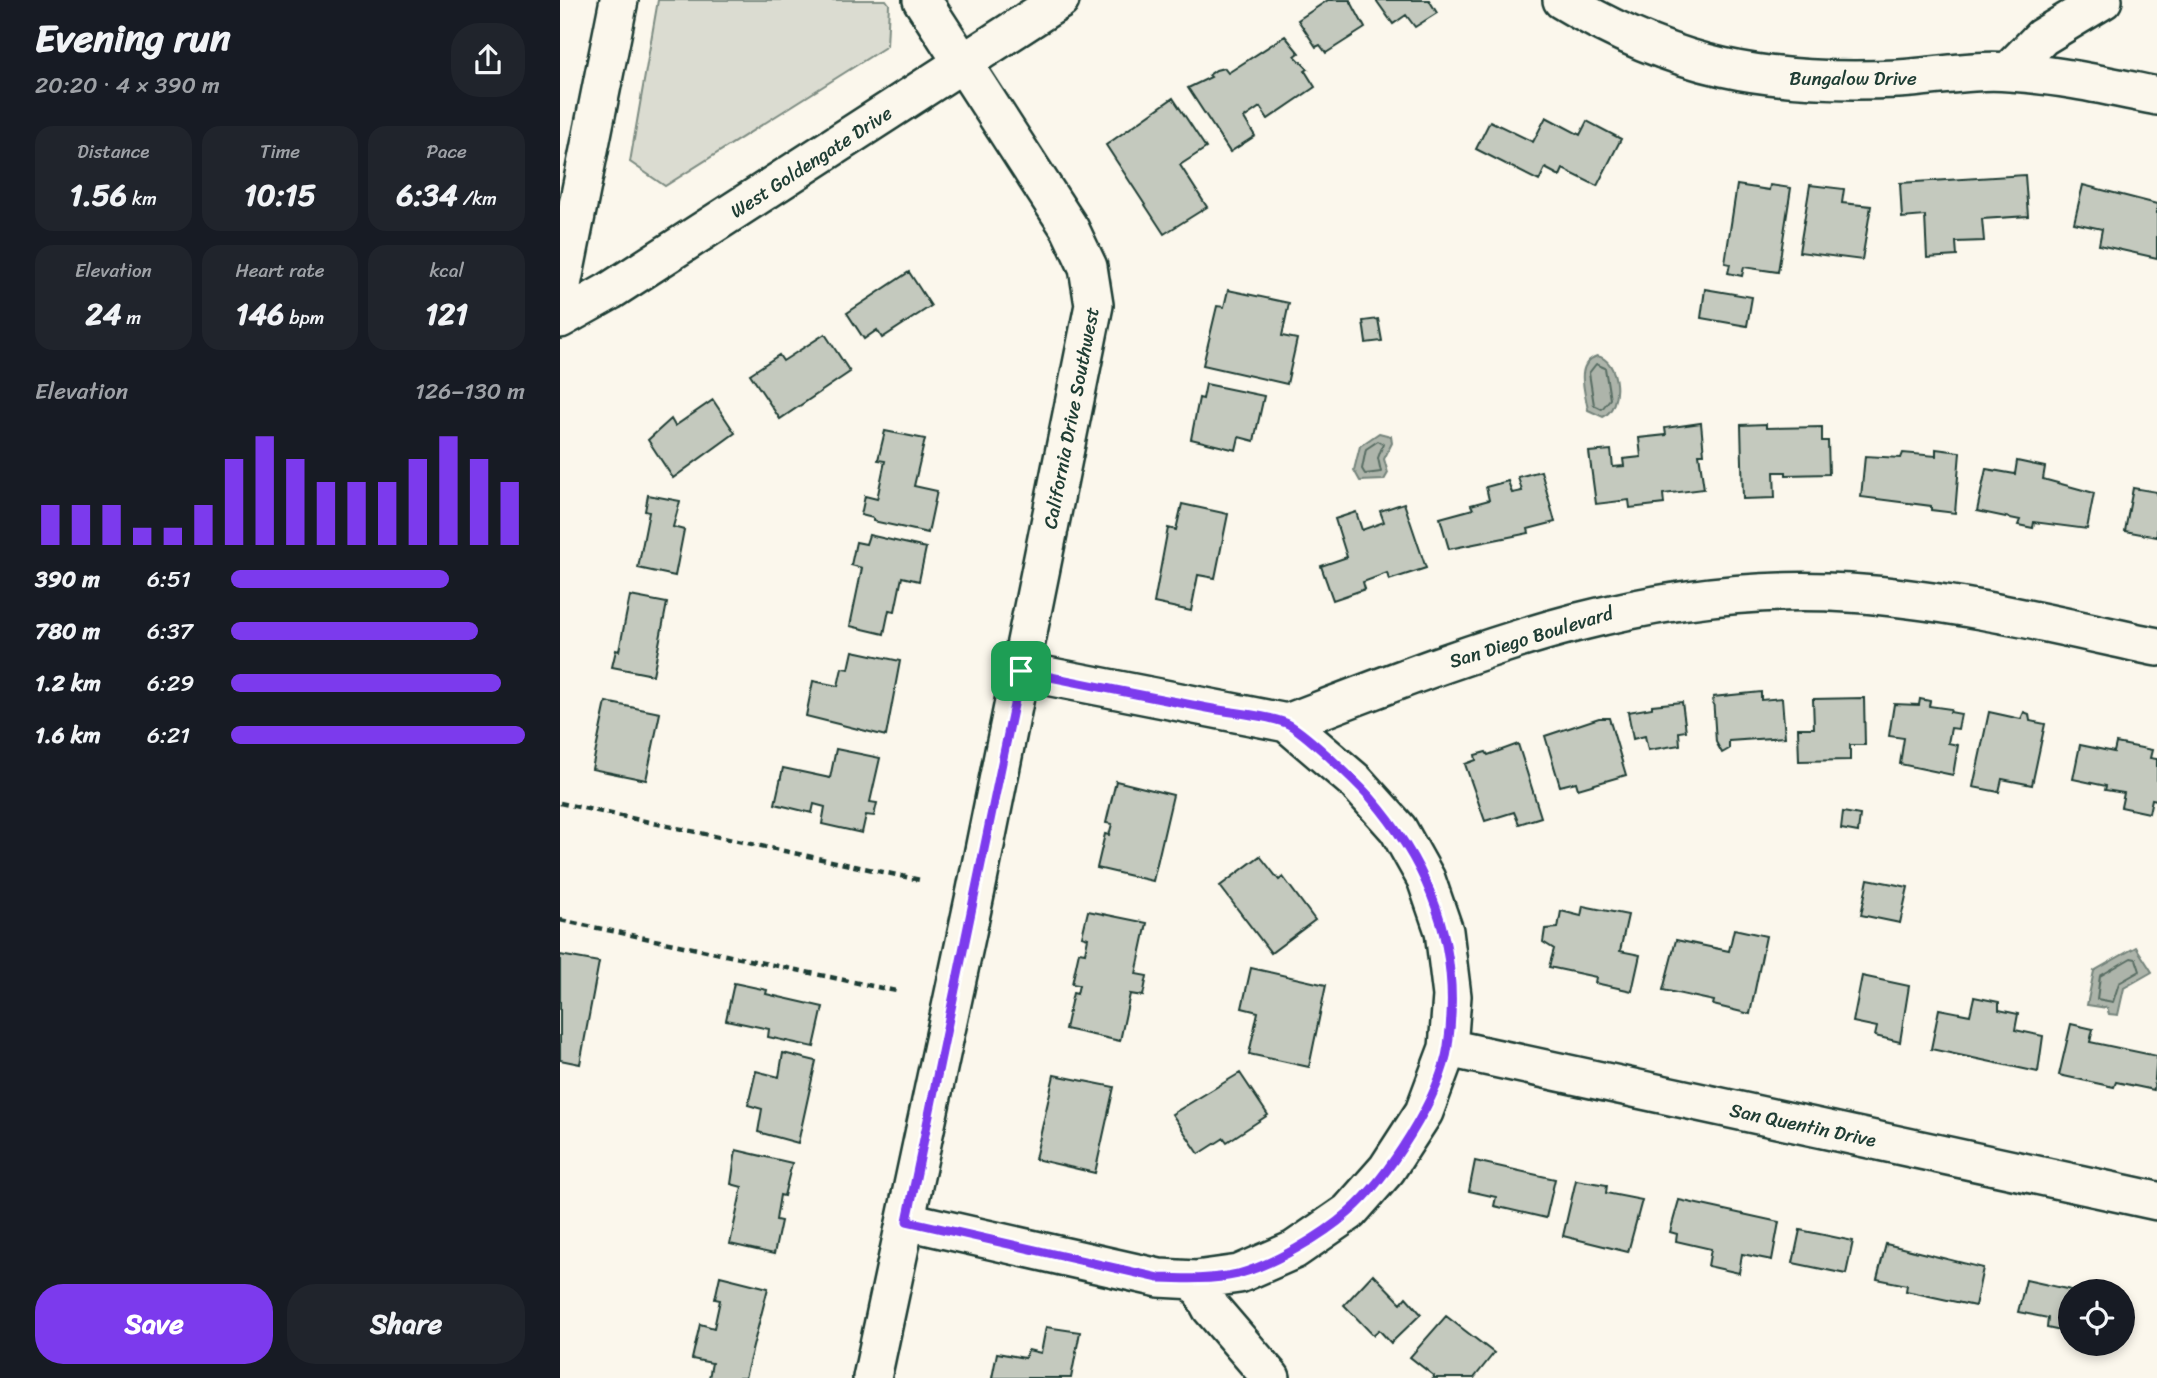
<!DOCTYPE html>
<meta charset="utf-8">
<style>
:root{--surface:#171b24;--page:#20242c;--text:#f1f3f6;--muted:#9ea1a6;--accent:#7c3aed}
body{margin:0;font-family:Sriracha,sans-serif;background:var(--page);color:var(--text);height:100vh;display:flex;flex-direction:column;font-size:26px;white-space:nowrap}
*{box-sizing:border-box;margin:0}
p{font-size:23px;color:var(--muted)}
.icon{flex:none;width:38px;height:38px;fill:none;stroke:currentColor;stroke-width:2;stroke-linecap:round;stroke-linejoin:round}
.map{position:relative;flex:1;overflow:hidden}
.sheet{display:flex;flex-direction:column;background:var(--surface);width:560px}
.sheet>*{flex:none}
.controls{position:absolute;left:1498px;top:1279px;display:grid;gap:14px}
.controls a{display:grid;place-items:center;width:77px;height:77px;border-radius:50%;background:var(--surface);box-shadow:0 4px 10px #0003;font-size:35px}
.pin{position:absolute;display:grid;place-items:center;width:60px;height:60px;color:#fff;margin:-30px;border-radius:14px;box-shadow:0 4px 10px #0006}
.round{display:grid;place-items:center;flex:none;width:74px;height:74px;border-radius:28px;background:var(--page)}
.headline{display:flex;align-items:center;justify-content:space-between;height:119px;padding:0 35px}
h1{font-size:38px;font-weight:800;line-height:52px}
.figures{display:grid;grid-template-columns:repeat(3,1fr);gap:10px;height:119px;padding:7px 35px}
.figures div{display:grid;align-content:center;border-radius:18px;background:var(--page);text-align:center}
.figures b{font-size:30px;font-weight:800}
.figures small{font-size:19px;font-weight:400}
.figures p{font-size:19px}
.chart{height:196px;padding:14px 35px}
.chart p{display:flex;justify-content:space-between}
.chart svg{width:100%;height:126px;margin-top:7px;stroke:var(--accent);stroke-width:6}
.button{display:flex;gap:14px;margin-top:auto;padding:14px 35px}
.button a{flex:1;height:80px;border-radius:28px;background:var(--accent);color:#fff;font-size:28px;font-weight:800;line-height:80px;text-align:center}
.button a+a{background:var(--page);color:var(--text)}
ul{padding:0 35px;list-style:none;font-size:23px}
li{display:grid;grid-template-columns:112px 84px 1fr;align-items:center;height:52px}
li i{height:18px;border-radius:9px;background:var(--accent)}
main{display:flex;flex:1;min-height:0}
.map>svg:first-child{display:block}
</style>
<main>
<section class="sheet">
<div class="headline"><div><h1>Evening run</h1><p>20:20 · 4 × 390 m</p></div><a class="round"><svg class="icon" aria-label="share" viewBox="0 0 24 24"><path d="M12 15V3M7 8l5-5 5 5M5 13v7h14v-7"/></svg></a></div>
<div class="figures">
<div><p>Distance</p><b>1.56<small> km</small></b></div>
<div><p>Time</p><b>10:15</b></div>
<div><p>Pace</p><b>6:34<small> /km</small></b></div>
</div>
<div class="figures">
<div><p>Elevation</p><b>24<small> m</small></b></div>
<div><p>Heart rate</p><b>146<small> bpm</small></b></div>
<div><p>kcal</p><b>121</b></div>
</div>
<div class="chart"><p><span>Elevation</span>126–130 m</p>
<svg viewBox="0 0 160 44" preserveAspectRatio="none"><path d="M5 44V30M15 44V30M25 44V30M35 44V38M45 44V38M55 44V30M65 44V14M75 44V6M85 44V14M95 44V22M105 44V22M115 44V22M125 44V14M135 44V6M145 44V14M155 44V22"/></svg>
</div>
<ul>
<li><b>390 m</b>6:51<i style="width:74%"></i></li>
<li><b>780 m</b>6:37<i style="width:84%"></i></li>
<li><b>1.2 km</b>6:29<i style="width:92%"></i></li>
<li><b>1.6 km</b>6:21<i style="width:100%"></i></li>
</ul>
<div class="button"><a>Save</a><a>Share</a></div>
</section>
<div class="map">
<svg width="1597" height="1378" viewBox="0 0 1597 1378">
<rect width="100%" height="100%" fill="#fbf7ec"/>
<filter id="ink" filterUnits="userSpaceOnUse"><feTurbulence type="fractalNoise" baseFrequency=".0143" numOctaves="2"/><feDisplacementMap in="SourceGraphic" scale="14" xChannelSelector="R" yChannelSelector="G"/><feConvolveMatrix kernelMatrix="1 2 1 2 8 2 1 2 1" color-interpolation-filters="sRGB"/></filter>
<g filter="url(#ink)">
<!-- green -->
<path fill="#dbdcd1" stroke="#7d8c82" stroke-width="2" d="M98,0H326L329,4L327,46L105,186L70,162Z"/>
<!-- water -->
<path fill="#adb4aa" stroke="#74847b" stroke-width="2" d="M1037,356C1060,360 1063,407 1043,417L1028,410C1025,391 1014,364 1037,356Z
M819,433L831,436L832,443L824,459L828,473L824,480L800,481L794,470L800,446Z
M1576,947L1592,972L1564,988L1558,1015L1549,1014L1547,1008L1527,1005L1534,971Z"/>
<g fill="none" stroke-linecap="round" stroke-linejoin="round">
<!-- shore -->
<path stroke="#586d63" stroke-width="2" d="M1036,364L1045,368L1050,399L1042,409L1034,405L1029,373Z
M818,441L823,444L818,458L821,472L805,474L802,469L806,449Z
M1571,958L1576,959L1580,971L1559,983L1553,1002L1537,999L1540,976Z"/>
</g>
<!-- building -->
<path fill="#c4c9be" stroke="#1f3d34" stroke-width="2" d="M768,0H790L805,28L766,53L760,45L756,47L738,20Z
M816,0H869L877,13L855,27L846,15L833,24Z
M725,36L739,53L735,56L748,69L745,71L755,87L708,119L700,107L684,118L695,136L670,152L628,88L651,77L649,75L656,70L664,68L668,73Z
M613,98L646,148L620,165L647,207L604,234L546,145Z
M986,117L1020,135L1027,121L1061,139L1037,186L1003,169L1000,176L985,168L979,181L916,149L930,121L973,142Z
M1465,175L1468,216L1422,219L1424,241L1396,242L1397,256L1367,258L1365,216L1342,218L1340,183Z
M1177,185L1209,190L1210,185L1231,188L1218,272L1184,267L1182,276L1168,273L1170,264L1165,263Z
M1250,185L1284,189L1282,203L1311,206L1302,260L1239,252Z
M1523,185L1597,204V258L1539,245L1542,229L1514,223Z
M349,272L371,306L322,338L317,330L304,339L287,313Z
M1145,289L1192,297L1187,326L1141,318Z
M668,290L729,303L722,336L737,339L727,384L643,365L657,306L664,307Z
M818,319L822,341L806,343L803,321Z
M265,334L290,372L220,419L190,374L219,355L223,361Z
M646,384L704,396L694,441L679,437L676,450L631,439L639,398L643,399Z
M153,400L175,433L113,478L88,440L111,419L115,426Z
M1141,423L1144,454H1139L1144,489L1103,494L1104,504L1070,508L1069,500L1036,504L1029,452L1051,450L1053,467L1064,466L1063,459L1081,457L1079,438L1106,435L1105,428Z
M1206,424V428L1262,427V441H1268L1269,474L1226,475V472H1214L1215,498L1183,499L1181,425Z
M325,431L365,439L354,486L377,491L368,533L313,521V518L301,515L305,496L317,499L325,461L318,460Z
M1376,449L1400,452L1395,513L1371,510V506L1301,497L1305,456L1341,458L1343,453L1376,456Z
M1457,461L1485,467L1483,479L1534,493L1527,529L1474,522L1473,528L1458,525L1460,520L1417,511L1426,469L1455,474Z
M981,471L995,522L968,529L969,533L889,549L880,518L913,509L911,505L929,500L926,487L948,481L952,493L962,491L958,477Z
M1573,488L1597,492V537L1565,531Z
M88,495L120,501L113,527L124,530L115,576L78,568L89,512L85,511Z
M844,503L866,568L829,580L827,573L803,582L805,589L773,600L761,566L787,557L775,519L796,512L802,530L824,522L820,511Z
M622,504L668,514L655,578L638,575L631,611L594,603L608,528L616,530Z
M309,535L366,548L359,581L342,577L335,611L329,610L324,634L290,626L302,568L291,565L296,542L306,544Z
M70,596L107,603L93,675L52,667L56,650L59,651Z
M293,651L340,661L326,736L246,716L253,681L278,686L282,668L289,669Z
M1201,692V700L1222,698L1225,737L1169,741V749L1162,753L1156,742L1153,697Z
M1304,698L1305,745H1290V760L1239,761L1238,728H1254L1253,699Z
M1360,699L1370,701L1369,706L1391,709L1390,712L1401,714L1398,729L1391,728L1388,743L1398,745L1393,775L1340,764L1344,738L1329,736L1334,704L1359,705Z
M46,702L100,713L86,780L32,769Z
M1122,702L1126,731L1119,732L1120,745L1088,750L1085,736L1073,739L1068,712L1092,708V705Z
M1429,712L1461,719L1464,712L1469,714L1470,721L1485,724L1472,785L1442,779L1439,792L1413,787Z
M1039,718H1049L1066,775L1018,789L1016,782L1000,786L985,736Z
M1556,743L1592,750L1590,758L1597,759V800L1592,799L1589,813L1561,807L1564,793L1545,790L1546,786L1513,779L1520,745L1554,752Z
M958,744L981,817L959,824L954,812L925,821L905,764L916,760L915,755L926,752L928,755Z
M276,749L320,758L310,802L317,803L314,816L306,815L302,833L262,824L265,807L254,804L252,813L215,804L223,768L270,778Z
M556,781L613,795L593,881L537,868L545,834L549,835L552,824L546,823Z
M1283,812L1300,815L1298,832L1281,829Z
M700,856L719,880L723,877L755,920L711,953L660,886Z
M1308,879L1348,887L1340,923L1301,915Z
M1023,906L1068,915L1060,951L1080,955L1072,991L1035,983L1036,977L989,967L994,949L983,942L985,929L998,928L1001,911L1021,916Z
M528,911L587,923L576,974L587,976L583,996L570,994L560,1041L505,1029L513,993L517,994L519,985L512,984L519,952L525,953L528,938L522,936Z
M1174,929L1206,936L1190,1014L1153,1005L1154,1001L1103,990L1116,940L1169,951Z
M0,955L39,962L20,1064L0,1060Z
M691,968L766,985L749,1067L689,1054L698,1012L682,1008Z
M1302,976L1349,986L1340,1042L1315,1036L1317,1027L1293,1022Z
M174,983L207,990L206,994L263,1007L254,1047L208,1037L209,1029L166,1020Z
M1414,997L1439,1002V1010L1458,1014L1455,1030L1483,1036L1478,1072L1371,1049L1379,1009L1410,1015Z
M1511,1024L1533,1029L1530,1042L1597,1056L1594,1090L1556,1082L1554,1087L1499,1075Z
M223,1053L256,1061L238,1143L198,1132L202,1109L188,1105L196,1071L219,1077Z
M680,1073L708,1115L667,1142L664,1138L639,1154L612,1114Z
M494,1075L554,1087L535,1173L475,1159Z
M176,1150L232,1163L224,1196L220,1195L216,1220L221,1221L214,1254L170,1244L182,1187L171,1184Z
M915,1161L995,1179L986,1218L934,1206L936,1197L909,1191Z
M1016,1180L1047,1185L1046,1193L1082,1200L1068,1252L1003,1236Z
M1119,1200L1219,1222L1212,1260L1182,1254L1179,1273L1148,1266L1151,1249L1116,1241L1117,1234L1110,1232Z
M1240,1230L1293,1241L1286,1274L1233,1263Z
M1326,1244L1423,1268L1415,1306L1346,1291L1347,1285L1317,1279Z
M813,1274L841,1303L846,1297L861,1314L831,1343L819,1330L813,1335L784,1305Z
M160,1276L208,1288L185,1378H149L152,1363L132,1359L140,1324L154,1328L160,1300L155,1299Z
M1466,1280L1520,1292H1510V1333L1487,1328L1488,1318L1458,1312Z
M886,1316L934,1353L914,1378H873L874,1376L850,1357Z
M486,1327L520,1332L511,1378H432L437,1353L465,1358L468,1350L481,1353Z"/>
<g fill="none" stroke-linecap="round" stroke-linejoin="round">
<defs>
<path id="street" d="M1002,0C1114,68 1208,85 1338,79C1375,77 1413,69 1450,72C1500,75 1548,86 1597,96
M1448,72L1482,37L1543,0
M0,295L59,0
M0,319L50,291L500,0
M727,723C912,652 1086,580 1289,593C1394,600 1495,625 1597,647
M888,1048L1597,1201
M347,1221L599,1278L636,1280L679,1274L734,1250L789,1212L827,1169L864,1112L888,1048L892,996L884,931L866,879L838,829L795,781L727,723L461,671
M636,1280L651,1308L711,1378
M312,1378L416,890L534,305L528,267L510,229L362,0"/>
</defs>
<!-- street casing -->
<use href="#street" stroke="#1f3d34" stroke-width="42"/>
<!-- path -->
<path stroke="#1f3d34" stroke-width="4.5" stroke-dasharray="7 5" stroke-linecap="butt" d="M0,803L360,880
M0,920L336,991"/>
<!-- street -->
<use href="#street" stroke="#fbf7ec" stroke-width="37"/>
</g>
</g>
<g fill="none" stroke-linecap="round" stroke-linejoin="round" filter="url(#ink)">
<defs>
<path id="route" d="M461,671C525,684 589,697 653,709C674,713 708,715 726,723C744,731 795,781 810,797C872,868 902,951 888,1046C881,1096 827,1179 789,1212C762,1236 712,1265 678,1274C652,1280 625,1279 599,1278L347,1221Z"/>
</defs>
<!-- route casing -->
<use href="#route" stroke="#fff" stroke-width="14"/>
<!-- route -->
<use href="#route" stroke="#7c3aed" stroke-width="9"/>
</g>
<g text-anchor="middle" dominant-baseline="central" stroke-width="5" stroke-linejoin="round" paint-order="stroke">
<!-- street labels -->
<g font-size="19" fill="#1f3d34" stroke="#fbf7ec">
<text x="1293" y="78">Bungalow Drive</text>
<text transform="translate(251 162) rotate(-33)">West Goldengate Drive</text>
<text transform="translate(511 418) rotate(-79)">California Drive Southwest</text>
<text transform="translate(971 637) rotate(-17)">San Diego Boulevard</text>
<text transform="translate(1243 1125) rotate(12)">San Quentin Drive</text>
</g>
</g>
</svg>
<div class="controls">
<a><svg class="icon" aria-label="locate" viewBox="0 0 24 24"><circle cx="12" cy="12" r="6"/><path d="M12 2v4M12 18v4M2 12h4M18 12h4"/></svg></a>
</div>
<div class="pin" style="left:461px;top:671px;background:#1e9e55"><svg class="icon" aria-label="arrive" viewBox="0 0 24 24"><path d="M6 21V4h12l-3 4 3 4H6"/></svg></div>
</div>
</main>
